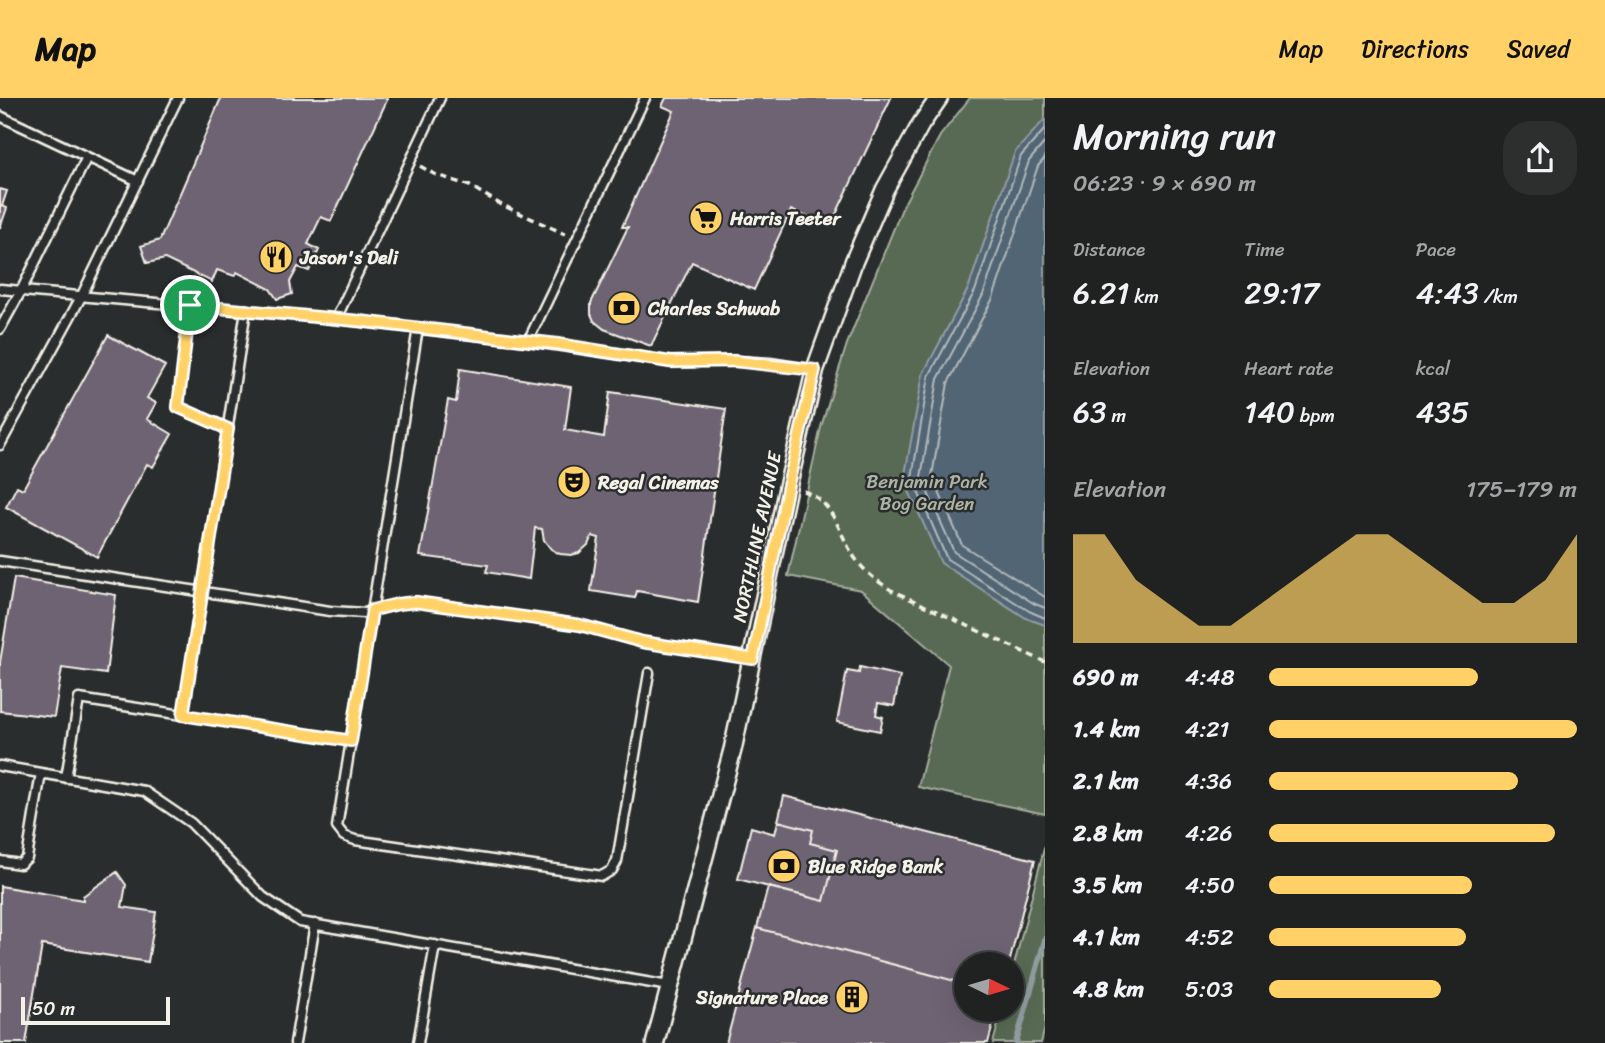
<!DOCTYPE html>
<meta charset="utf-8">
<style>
:root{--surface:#202222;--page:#2d2f2f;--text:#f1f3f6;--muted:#a2a4a5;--line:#3d3f40;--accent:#ffd166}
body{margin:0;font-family:Sriracha,sans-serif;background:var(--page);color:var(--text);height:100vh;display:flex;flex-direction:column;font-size:26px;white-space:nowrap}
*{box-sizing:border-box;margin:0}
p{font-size:23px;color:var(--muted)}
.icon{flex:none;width:38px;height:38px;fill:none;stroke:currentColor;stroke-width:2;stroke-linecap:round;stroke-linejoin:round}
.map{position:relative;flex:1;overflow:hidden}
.details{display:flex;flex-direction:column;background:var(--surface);width:560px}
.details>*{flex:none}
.needle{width:46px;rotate:95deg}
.buttons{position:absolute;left:954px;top:854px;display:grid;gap:14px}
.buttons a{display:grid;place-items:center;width:70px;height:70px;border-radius:50%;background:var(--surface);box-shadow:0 7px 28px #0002,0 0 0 2px var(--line);font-size:35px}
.scale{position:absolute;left:21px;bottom:18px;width:149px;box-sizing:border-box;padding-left:7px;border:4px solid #f4f1e8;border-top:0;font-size:19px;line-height:24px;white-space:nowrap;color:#f4f1e8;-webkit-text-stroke:5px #2a2d2e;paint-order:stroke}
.pin{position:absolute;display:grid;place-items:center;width:60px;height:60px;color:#fff;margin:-30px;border:4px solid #fff;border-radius:50%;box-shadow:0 2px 7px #0007}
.round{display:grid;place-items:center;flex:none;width:74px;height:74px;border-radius:28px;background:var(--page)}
.head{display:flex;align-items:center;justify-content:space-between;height:119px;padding:0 28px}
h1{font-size:38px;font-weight:600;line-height:52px}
.figures{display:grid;grid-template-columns:repeat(3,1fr);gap:10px;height:119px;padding:7px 28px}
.figures div{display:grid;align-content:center}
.figures b{font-size:30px;font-weight:600}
.figures small{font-size:19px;font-weight:400}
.figures p{font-size:19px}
.chart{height:196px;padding:14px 28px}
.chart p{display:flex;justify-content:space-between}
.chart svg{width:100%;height:126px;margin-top:7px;fill:var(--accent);opacity:.7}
ul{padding:0 28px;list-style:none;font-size:23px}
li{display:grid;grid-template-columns:112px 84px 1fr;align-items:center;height:52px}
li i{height:18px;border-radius:9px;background:var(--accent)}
header{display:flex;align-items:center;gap:42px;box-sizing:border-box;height:98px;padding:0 35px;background:var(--accent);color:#111}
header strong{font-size:33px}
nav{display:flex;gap:38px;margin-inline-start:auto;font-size:24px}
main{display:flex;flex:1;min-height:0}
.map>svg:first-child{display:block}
</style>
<header>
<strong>Map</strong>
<nav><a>Map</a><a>Directions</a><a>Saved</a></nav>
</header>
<main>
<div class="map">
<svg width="1045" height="945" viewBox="0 0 1045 945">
<rect width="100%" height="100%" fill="#2a2d2e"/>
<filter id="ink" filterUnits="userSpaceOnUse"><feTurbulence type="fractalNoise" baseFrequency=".0143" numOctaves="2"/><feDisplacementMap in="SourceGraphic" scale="14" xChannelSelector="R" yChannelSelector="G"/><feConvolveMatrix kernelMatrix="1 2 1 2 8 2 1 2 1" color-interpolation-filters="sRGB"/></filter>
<g filter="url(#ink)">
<!-- green -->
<path fill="#586a53" stroke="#a6ae9e" stroke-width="2" d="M970,0H1045V716L918,689L949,567L861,492L788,478L821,329L847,246L903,108L940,38Z
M1045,747V930L1041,945H993L1002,912H1012V875Z"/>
<!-- water -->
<path fill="#516574" stroke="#929da2" stroke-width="2" d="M1045,21V527L1026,520L941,465L904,382L923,276L968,191L1015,54Z"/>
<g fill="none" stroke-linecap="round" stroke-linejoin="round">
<!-- shore -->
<path stroke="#b3b9ba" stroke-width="2" d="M1045,31L1021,58L975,193L929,278L912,380L947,461L1029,513L1045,520
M1045,44L1029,63L983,197L938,281L921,379L954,454L1033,505L1045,510
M1045,60L1038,68L993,200L948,285L932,378L962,447L1045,499"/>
<!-- stream -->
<path stroke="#929da2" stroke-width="6" d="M1016,945L1045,842"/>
</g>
<!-- building -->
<path fill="#6e6373" stroke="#f4f1e8" stroke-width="2" d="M221,0H388L331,123L321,119L308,146L319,152L309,173L298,169L290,184L292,196L277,201L270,191L237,174L235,178L217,172L212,184L165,161L147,165L141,148L160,142Z
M666,0H891L830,129L791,112L754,192L692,164L651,248L604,231L594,223L591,216V205L628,129H622L674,13L662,8Z
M0,91L7,93L2,108L7,110L0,130Z
M108,237L165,268L147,300L156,305L147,321L172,336L153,369L147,366L97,459L6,409L17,388L23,391Z
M460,271L571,289L565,332L604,339L610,294L726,311L698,504L637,493L635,500L591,493L599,440L592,438L588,447L579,455L571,457L560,456L551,451L544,442L542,431L535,430L529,481L486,474L488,467L420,458L448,302L456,304Z
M14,480L116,497L106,576L62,570L54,619L0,613V564Z
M860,569L900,578L894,608L878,605L876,617L883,619L880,633L837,624L847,573L859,575Z
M784,698L1035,762L1009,866H966V886L757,830L768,789L824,803L837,752L810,745L813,732L778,723Z
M778,723L813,732L810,745L837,752L824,803L738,781L751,729L775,736Z
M117,774L126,787L122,809L156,814L148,864L42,847L26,945H0V788L83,802V798Z
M757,830L966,886V912H997L988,945H726Z"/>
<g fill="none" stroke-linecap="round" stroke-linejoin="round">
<defs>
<path id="service" d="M0,18L138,83
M0,191L336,221L440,0
M190,207L178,309L228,331
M336,221L528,243L645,0
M418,230L337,729L344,738L355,742L602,778L612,772L617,763L649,575
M0,231L21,193L87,59
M528,243L670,264L734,263L770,265L815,272
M0,347L81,199L178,0
M0,463L330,513L365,515L398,506L416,504L580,527L642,544L753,561
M183,617L246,212
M0,668L144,693L191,725L263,799L300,824L669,888
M66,680L79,601L351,643
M0,763L20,766L27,760L41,675
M295,945L315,826
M418,945L435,847"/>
<path id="minor" d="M655,945L733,650L788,387L815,272L854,163L885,91L921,26L939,0"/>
</defs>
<!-- service casing -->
<use href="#service" stroke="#f4f1e8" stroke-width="13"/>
<!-- minor casing -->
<use href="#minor" stroke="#f4f1e8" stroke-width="21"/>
<!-- path -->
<path stroke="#f4f1e8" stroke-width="3.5" stroke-dasharray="7 5" stroke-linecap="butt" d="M420,68L434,76L470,88L500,106L565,136
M803,393C837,404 838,439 858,464C867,476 879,484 891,492L1045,564"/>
<!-- service -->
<use href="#service" stroke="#2a2d2e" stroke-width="8"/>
<!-- minor -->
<use href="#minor" stroke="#2a2d2e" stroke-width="16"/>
</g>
</g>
<g fill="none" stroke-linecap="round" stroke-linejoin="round" filter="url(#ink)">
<defs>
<path id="route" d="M190,207L360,223L558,246L670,264L734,263L815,272L788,387L753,561L642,544L580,527L416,504L398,506L372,512L351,643L183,617L228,331L178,309Z"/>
</defs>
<!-- route casing -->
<use href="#route" stroke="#fff" stroke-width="14"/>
<!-- route -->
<use href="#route" stroke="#ffd166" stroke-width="9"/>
</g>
<!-- icons -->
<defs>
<symbol id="supermarket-disc" viewBox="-11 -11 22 22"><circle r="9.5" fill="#ffd166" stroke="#2a2d2e"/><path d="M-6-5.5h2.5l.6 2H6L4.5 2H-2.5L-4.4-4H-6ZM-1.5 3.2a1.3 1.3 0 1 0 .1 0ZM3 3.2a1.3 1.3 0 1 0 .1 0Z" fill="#111"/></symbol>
<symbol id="restaurant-disc" viewBox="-11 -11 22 22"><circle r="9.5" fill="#ffd166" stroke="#2a2d2e"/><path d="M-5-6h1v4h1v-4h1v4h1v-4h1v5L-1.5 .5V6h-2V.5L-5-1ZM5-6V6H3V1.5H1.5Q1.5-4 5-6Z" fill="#111"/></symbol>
<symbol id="bank-disc" viewBox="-11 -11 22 22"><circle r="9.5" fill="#ffd166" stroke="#2a2d2e"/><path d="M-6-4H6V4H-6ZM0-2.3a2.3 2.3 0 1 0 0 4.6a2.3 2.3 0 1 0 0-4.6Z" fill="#111"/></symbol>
<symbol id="theatre-disc" viewBox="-11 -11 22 22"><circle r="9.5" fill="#ffd166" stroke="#2a2d2e"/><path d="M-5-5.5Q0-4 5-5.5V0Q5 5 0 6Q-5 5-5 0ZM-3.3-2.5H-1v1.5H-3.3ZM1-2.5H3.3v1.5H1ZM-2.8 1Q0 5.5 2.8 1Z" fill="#111"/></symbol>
<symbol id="building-disc" viewBox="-11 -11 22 22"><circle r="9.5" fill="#ffd166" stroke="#2a2d2e"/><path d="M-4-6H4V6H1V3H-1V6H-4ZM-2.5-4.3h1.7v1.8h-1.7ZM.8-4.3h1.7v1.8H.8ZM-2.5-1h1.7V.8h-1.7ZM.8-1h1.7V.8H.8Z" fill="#111"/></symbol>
</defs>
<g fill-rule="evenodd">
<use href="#supermarket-disc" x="687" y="101" width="38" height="38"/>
<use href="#restaurant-disc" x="257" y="140" width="38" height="38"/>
<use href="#bank-disc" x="605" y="191" width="38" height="38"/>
<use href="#theatre-disc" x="555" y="365" width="38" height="38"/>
<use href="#bank-disc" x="765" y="749" width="38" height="38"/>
<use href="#building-disc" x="833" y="880" width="38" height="38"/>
</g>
<g text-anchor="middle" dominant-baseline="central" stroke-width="5" stroke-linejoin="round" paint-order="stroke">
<!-- poi labels -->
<g font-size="19" font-weight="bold" fill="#f4f1e8" stroke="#2a2d2e" text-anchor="start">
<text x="730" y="120">Harris Teeter</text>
<text x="300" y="159">Jason's Deli</text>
<text x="648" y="210">Charles Schwab</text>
<text x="598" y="384">Regal Cinemas</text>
<text x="808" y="768">Blue Ridge Bank</text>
<text x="828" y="899" text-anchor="end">Signature Place</text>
</g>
<!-- park labels -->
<g font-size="19" fill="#aeb4a5" stroke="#2a2d2e">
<text x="927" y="383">Benjamin Park<tspan x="927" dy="22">Bog Garden</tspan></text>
</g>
<!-- street labels -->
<g font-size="19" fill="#f4f1e8" stroke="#2a2d2e">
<text transform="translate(757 439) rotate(-78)">NORTHLINE AVENUE</text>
</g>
</g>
</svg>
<div class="buttons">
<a><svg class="needle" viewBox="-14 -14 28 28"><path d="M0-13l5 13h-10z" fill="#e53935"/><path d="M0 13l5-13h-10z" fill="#a2a4a5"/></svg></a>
</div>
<div class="scale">50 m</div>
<div class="pin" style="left:190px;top:207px;background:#1e9e55"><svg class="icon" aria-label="arrive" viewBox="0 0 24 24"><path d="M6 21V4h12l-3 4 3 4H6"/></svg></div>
</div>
<section class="details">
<div class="head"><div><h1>Morning run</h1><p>06:23 · 9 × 690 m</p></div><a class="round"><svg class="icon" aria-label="share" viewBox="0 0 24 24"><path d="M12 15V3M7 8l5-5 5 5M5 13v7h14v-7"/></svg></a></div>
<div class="figures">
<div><p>Distance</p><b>6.21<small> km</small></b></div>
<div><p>Time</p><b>29:17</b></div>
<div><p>Pace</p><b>4:43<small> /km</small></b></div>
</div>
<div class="figures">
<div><p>Elevation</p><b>63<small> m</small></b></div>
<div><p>Heart rate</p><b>140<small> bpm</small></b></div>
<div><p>kcal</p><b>435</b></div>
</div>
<div class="chart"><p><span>Elevation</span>175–179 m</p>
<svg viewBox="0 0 160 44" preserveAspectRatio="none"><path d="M0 44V6L10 6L20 22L30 30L40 38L50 38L60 30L70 22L80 14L90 6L100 6L110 14L120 22L130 30L140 30L150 22L160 6V44z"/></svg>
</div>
<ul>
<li><b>690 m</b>4:48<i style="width:68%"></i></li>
<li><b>1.4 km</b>4:21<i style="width:100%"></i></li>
<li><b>2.1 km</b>4:36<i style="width:81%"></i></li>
<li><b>2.8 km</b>4:26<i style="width:93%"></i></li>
<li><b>3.5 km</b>4:50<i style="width:66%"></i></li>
<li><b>4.1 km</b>4:52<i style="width:64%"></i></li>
<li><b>4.8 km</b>5:03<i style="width:56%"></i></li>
</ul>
</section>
</main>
